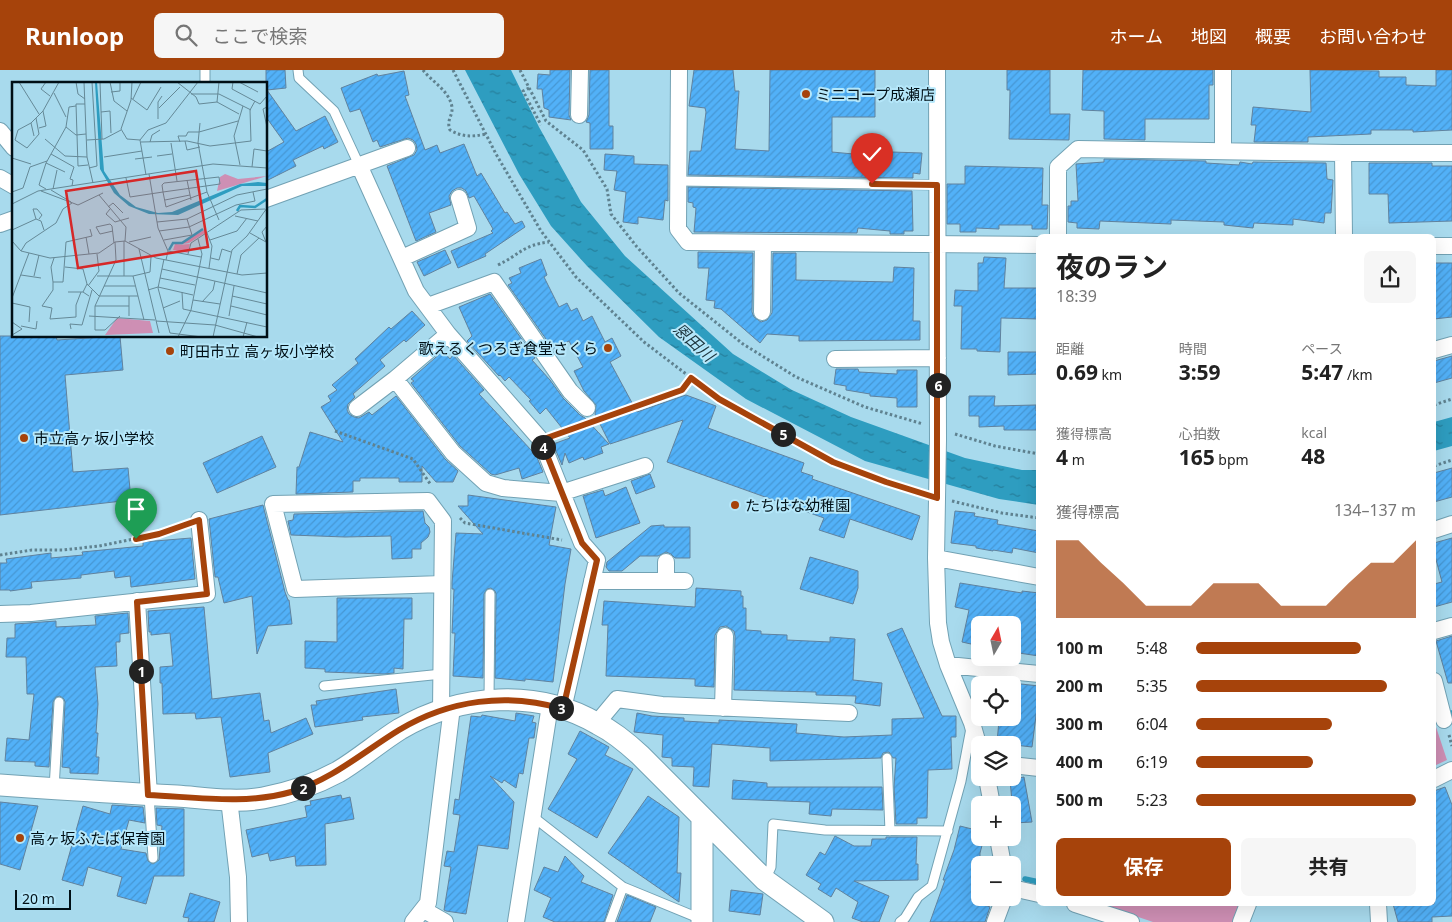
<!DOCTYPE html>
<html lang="ja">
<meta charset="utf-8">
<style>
:root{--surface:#fff;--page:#f6f6f6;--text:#222;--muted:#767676;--accent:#a6430b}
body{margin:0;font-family:"Noto Sans","Noto Sans JP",sans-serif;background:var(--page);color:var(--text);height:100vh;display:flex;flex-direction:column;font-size:19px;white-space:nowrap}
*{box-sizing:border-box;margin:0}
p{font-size:16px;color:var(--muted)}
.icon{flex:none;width:28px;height:28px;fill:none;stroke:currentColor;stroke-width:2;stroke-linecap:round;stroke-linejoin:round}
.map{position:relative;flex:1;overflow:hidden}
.details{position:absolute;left:1036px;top:164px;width:400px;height:672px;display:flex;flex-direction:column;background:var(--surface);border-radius:8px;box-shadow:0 5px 20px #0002}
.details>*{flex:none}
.needle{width:32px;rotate:9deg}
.controls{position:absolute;left:971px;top:546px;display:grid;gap:10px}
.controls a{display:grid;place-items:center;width:50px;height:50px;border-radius:8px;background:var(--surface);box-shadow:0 5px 20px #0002;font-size:25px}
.scale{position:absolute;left:15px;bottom:12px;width:56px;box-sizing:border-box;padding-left:5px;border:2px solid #000f16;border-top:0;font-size:14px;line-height:18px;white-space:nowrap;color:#000f16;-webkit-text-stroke:4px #b5e7fa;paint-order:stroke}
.pin{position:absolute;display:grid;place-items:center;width:42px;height:42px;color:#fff;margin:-51px -21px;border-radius:50% 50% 50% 0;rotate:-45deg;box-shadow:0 0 5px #0007}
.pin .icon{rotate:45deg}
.km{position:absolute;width:25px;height:25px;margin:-12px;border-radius:50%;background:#222;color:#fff;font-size:14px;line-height:25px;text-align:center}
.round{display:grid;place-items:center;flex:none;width:52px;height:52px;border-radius:8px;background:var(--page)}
.overview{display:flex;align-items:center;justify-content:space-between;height:85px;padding:0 20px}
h1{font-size:28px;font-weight:700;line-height:38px}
.figures{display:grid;grid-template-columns:repeat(3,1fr);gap:8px;height:85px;padding:5px 20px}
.figures div{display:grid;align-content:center}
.figures b{font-size:21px;font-weight:700}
.figures small{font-size:14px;font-weight:400}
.figures p{font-size:14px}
.chart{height:140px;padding:10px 20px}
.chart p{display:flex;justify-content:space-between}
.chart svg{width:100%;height:90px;margin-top:5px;fill:var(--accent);opacity:.7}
.primary-button{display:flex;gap:10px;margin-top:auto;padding:10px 20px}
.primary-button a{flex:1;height:58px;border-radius:8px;background:var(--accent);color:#fff;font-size:20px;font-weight:700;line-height:58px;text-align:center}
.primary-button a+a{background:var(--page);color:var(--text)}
ul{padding:0 20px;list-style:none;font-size:16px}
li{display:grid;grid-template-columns:80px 60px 1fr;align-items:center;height:38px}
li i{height:12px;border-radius:6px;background:var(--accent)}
header{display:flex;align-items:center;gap:30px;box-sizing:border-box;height:70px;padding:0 25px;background:var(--accent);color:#fff}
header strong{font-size:24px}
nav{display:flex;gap:28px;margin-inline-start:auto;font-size:18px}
.search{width:350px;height:45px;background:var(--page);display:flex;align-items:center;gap:12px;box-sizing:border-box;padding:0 18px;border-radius:8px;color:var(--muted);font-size:19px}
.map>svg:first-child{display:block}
</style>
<header>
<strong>Runloop</strong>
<div class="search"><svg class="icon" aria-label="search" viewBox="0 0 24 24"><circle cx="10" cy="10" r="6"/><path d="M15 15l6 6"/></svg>ここで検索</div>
<nav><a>ホーム</a><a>地図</a><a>概要</a><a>お問い合わせ</a></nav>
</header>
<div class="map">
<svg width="1452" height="852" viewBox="0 0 1452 852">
<defs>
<pattern id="water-ripples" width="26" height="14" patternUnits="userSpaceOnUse" patternTransform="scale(1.25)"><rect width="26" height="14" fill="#2e9dc0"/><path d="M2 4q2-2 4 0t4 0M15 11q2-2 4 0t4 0" fill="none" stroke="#257e9b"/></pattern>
<pattern id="building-hatch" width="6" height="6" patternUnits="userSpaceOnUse" patternTransform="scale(1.25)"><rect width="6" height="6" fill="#52b1f8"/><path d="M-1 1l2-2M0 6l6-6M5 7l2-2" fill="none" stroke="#4697d4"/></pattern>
</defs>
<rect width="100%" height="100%" fill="#a8daed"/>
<!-- green -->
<path fill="#ce8fb4" d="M1435,654L1447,690L1434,696V655Z
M1100,834H1240L1233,852H1153Z"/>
<!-- water -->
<path fill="url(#water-ripples)" d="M465,0H511L539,57L581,132L625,186L733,284L792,320L851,347L965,388L1022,400H1039V435L999,429L865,391L746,329L659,267L587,196L551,156L519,104Z
M1452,347V376L1434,381V352Z"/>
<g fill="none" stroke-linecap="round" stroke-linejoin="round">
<!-- stream -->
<path stroke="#2e9dc0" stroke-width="5.5" d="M1451,643H1452
M1025,809L1039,812"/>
</g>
<!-- building -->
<path fill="url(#building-hatch)" stroke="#60829e" d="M266,0H285L286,18L267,20L296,61L325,46L338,72L324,79L323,76L293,90L296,96L266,111V82L284,72L266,47Z
M550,0H570L569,45L571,50L549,47V40L544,38L542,19H537L538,4L550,5Z
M590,0H609V56H613V79H590V53L586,52L589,45Z
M694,0H733L735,21H739L735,79L769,81L770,0H875V47H832V82L864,85V83L892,85V82L922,83L920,104L913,103V108L688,105L690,81H701L706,42L705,38L689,36Z
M1007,0H1050V44H1070L1069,70L1009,69L1010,20H1007Z
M1083,0H1213V15H1209V49H1145V70L1104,69V41L1082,40Z
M1310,0L1379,1V7H1406V15L1436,16V0H1452V60L1413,62V60H1371V64L1308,67V72H1254L1256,55H1251L1253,37L1311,42Z
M404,1L409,25L405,26L425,80L437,75L440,83L464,74L477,106L481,103L505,143L507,142L515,154L522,151L525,157L485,184L486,186L458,198L451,181L493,163L491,161L493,159L474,126L469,128L466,121L462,118H457L452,121L449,126L451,135L429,143L436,162L416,171L387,96L414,85L417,80L416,74L413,70L408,68L380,77L377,70L373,72L360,39L350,42L341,18L377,4L378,6Z
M605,84L634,86V94L668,95V131L665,130L663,150L638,147V154L623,152L626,122L614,120L617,101L604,100Z
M1104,89L1206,91V93L1239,95L1240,92L1252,94L1253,92L1326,93L1327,109L1333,110L1331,143H1325L1324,153L1293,149V155L1254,153L1253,158L1224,155V152L1171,150V154L1100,151L1099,159L1077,158V153L1068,152V136H1071V131H1078L1076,94L1104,92Z
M1369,93H1432V96H1452V151L1389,153L1388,124H1369Z
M965,96L1043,98L1042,135H1048L1047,159H1032V155H999V159L976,158V162H960V154H947V114H965Z
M688,117L912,121L913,161H904V164H890V161L858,158L857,163L694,162L696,138L693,137V133L688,132Z
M445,180L451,193L424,206L417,192Z
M698,182L753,183L752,242L754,247L761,252L767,250L772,243L773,183H796V210L893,212L894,197L914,198L913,251H920V270L799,271V266L767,264L760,273L721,239L714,238L715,231L706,230L709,198H698Z
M984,187L1006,188L1004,218H1039V249L1001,248L1000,282L977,281V279H961L962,236H954L955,220L978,221V193H983Z
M541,189L547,205L544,207L559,237L567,233L571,241L577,238L583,251L592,246L605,272L612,268L621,286L610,292L637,342L686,325L716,336L708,358L804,393L801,402L813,406L812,409L920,446L912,470L850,449L844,468L819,460L824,448L667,392L683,350L610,374L595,344L596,335L584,321L574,301L583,297L569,271L553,279L508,215L512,213L509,208L521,203L519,198Z
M1434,193H1452V247L1434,249Z
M490,224L535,288L532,290L550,310L563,328L580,345L585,348L609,374L601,377L603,383L584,390L583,387L569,393L565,383L562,395L553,374L570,368L546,338L540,344L529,331L531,330L509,307L505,311L500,305L499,306L467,271L472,266L459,237Z
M412,241L425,255L406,272L404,270L380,290L385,296L353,324L355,327L348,334L347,340L349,344L354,347L359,348L369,342L372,345L396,326L445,389L458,401L453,412H436L422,396V412H399V408H360V411H353V422L296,424L297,397H299L310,362L343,372L321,337L331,331L328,326L337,320L332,315L358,293L355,289L371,274L389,257L391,259Z
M0,266H56L57,270L120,266L123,300L65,305L73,402L128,398L131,430L0,445Z
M443,281L450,289L453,285L484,320L479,324L532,381L534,380L543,402L522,409L519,398L495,405L491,404L460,376L411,313L414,311L411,309Z
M1008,282H1039V304L1008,305Z
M1452,286V308L1434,313V291Z
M836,299H858L859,302L897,304V300H917V337H897V328L870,326V324L846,320V316L834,314Z
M969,326H995L994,336L1036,335V341H1039V360H1004V356L979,357V346H969Z
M262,366L276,397L217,423L203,393Z
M1452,398V427L1434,432V403Z
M650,404L655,417L636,424L631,411Z
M626,417L640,453L596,468L583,426L603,420L605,426Z
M468,425L556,437L549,475L571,479L565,514L553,612L525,609V611L495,608L496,524L495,521L491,518L487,519L484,524L483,608L453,606L455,563H452L454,519H452V513L456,463L483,464L458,436H468Z
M263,435L285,522L288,530H289L292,554L268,556L257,584L252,526L224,533L218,507H215L209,449Z
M423,441L425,453L429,457L430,462L428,467L421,473V479H412V488L392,489L391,466L345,467L291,465L288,451L293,450L294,444Z
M955,441L975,443L974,446L998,450L997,454L1039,461V483L1013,478L1012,483L993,480V481L976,478V476L951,473Z
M664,455V457H690V488H675L671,484L666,482L658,486H640L622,501H609L606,497L607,492L651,456Z
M191,468L195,509L131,517L130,506L115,508L114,501L81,505V508L31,512L32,518L10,521V520H0V493H7L6,489L51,483V488L83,485L82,482L143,476V472Z
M1452,468V532L1434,537V514L1442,512L1434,482V473Z
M810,487L858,501V518L853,534L800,519Z
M960,513L1022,523V521L1039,523V586L1012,582V555H980V576L962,572L969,540L955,537Z
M696,518L741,521V526H743V538H746V560L761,561V564L787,565V570L830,572V567L855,569L853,610L882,613L880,636L855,633L856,626L816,625V622L734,620L735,566L734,561L726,556L720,557L715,565L714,617L695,616V609L606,606L608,555H602L604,531L695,537Z
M337,528H412V549H404L403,599L394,598V603L384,604L325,602V599L305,598V571L337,572Z
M204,537L212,629L260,623L264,651L269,650L271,663L306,648L313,664L268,683L270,702L230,707L221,647L196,649L195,643L163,644L162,613H160V597L173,596L170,563L151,565V562H149L148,541Z
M128,543L129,563L120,564V572H116L117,596L95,597L98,634L96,663H98L96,687H99L98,704L70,703V698L62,697L65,632L64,629L60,626L56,627L53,632L49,697L35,696V692L5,691L7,668L29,670L34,624H27L26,587H6L7,568H15V554L56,551V557L96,555L95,546Z
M902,558L942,646H956V667H951L952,699L928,700L927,748H917V754H896L894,717L896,688H893L889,682L883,683L881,688L770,691V678L712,674L709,717L693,716L694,697L672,696V688L662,687L663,665L634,662L637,643L652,646L684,648V651L719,653V650L797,654L796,663L844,667L892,665V649L924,648L887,564Z
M1452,566V613H1448L1436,571Z
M1012,613L1039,616V638H1037L1032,677L997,673L999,650L1012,652Z
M396,619L399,643L362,647L363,650L315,657L311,635H317L316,631Z
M516,643L534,646L532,652L536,653L534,668H529L523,704L519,703L516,718L504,710L502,713L490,706L514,732L508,779L478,775L466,844L446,841L444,840L451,797L444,796L447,781L454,782L460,745L453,744L455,729L459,730L471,646L481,647L482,645L515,651Z
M580,661L609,677L605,685L633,699L597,768L548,739L577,689L568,684Z
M1024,707L1032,752L1014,753L1010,710Z
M733,710L767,713V717H882L883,740L832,739L831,746L809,744L810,732L732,729Z
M1445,717L1452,735V846L1432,847V852H1398L1393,834H1434V721Z
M341,725L342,729L350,727L354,749L325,754L326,795L296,796L295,786L270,791L268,783L252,787L246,760L307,747L305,736L311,735L310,731Z
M648,726L679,747L677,803H681L679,832L608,783Z
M0,732L38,736L20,800L0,794Z
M112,735L143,737L145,753L129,750L121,779L146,783L148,791L153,794L159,790L162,756L157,755L156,738L184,739V806H154L146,834L117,826L122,807L88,797L83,816L62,810L83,736L110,744Z
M960,756L980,761V768H984L980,783V833L990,837L985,852H930L945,810H943L954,780Z
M835,766L854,776H871L872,769H886V767H917L916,794H918V810L854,811L889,826L879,852H863L852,848L858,832L836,818L831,827L818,819L821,814L806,805L820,782L825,785Z
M565,786L584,806L581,812L613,825L604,852H555L543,847L551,828L534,820L544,797L558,802Z
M731,820L763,824L760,845L729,841Z
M190,823L220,832L214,852H188L189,848L183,847Z
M627,825L656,837L650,852H617Z"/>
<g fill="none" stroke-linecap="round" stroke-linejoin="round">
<defs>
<path id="service" d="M205,0V14
M298,0L299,8L334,41L359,95
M678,111L937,115
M324,616L442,604
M489,630L490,524
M887,688L890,761
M54,719L59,632
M149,725L153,788
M532,746L623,817L701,849
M765,810L771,797L773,754L825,760L948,761
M610,852L623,817
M900,852L905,848L918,827L932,816L961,711L971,658"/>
<path id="minor" d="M679,0L678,159L688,172L1039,175
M937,0L938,370L936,488L938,553L941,572L948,595L972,653L980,681
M1223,0V80
M579,45L580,0
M0,61L14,78
M1343,83L1344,166
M359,95L416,221L448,264L541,370L582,473L597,490L563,639
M0,108L14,116
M266,129L407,78
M0,154L14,149
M1058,166V97L1078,79L1343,83H1452
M1434,176H1452
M402,188L468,158L459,128
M428,236L494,212L570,321L587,338
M762,242L763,173
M448,264L395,309L453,383L486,413L503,418L561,423L645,396
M1434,280L1452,275
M835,289L938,288
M357,338L395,309
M1434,460L1452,454
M936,488L1039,507
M666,492V511
M592,511H685
M137,531L149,725
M0,544L31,543L207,524L199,450
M1434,561L1452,556
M948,595L1039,604
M1434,611L1444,650
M723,638L725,566
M441,640L443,451L428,431L273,434L295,519L442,514
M597,653L617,629L662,635L849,643
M1012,695L1039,698
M987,708L992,735
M1434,709L1452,700
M229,729L238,807L239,852
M998,768L1003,795
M1012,818L1039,824
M1075,834L1131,852
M1378,834L1379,852
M424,840L445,852
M413,852L428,833L452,637
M516,852L550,635
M995,852L1004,828
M1241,852L1248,834"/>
<path id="tertiary" d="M0,715C59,719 118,723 177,726C205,728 236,733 263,728C290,723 314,715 338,702C360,689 379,672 400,659C460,624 537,618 598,654C614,662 627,673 640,685L765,810L823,852
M702,852V748"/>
</defs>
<!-- service casing -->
<use href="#service" stroke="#72a2b4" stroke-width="11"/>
<!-- minor casing -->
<use href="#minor" stroke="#72a2b4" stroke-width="18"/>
<!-- tertiary casing -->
<use href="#tertiary" stroke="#72a2b4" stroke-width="23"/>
<!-- path -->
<path stroke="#5f8290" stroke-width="3" stroke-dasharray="2.5 2.5" stroke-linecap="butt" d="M423,0C432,12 449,20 452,37C453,46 446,50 450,60C462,67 472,67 486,64
M453,0L496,84L541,161L576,207L644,272L719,329L833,392L886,412L920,423
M520,0L546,51L583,80L607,119L611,144L637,177L679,223L743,274L796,307L865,337L923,354
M529,18L523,21L541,55
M498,195C519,185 523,175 549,172
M1434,335L1452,329
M600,349L682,320L691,308
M335,361L413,389L431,415
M955,364L995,376L1039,384
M555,365L585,355
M1434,396L1452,390
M952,431L1002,443L1039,448
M460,448L465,453L562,470
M0,485L32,480H63L99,476L159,464L183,455
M1449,665L1452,676"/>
<!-- service -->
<use href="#service" stroke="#fff" stroke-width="9"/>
<!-- minor -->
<use href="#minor" stroke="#fff" stroke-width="16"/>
<!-- tertiary -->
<use href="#tertiary" stroke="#fff" stroke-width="21"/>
</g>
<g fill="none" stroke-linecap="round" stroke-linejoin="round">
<defs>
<path id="route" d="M136,469L159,464L199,450L207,524L137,532L148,725C195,727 246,735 291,722C333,709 363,682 399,660C449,630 507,622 563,639L597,490L582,473L541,370L682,320L691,308L719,329L833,392L886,412L937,428V115L872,114"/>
</defs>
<!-- route casing -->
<use href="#route" stroke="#fff" stroke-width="10"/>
<!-- route -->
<use href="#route" stroke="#a6430b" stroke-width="6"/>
</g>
<!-- markers -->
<g fill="#a6430b" stroke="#b5e7fa" stroke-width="2">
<circle cx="806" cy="24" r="5"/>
<circle cx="608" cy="278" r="5"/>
<circle cx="170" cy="281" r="5"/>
<circle cx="24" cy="368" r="5"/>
<circle cx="735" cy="435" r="5"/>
<circle cx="20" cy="768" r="5"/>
</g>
<g text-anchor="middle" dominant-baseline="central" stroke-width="4" stroke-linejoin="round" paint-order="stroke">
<!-- poi labels -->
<g font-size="15" fill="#000f16" stroke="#b5e7fa" text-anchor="start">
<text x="816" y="24">ミニコープ成瀬店</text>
<text x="598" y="278" text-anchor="end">歌えるくつろぎ食堂さくら</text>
<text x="180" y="281">町田市立 高ヶ坂小学校</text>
<text x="34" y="368">市立高ヶ坂小学校</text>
<text x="745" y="435">たちはな幼稚園</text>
<text x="30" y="768">高ヶ坂ふたば保育園</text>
</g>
<!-- water labels -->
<g font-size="16" font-style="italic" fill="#1c343c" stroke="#b5e7fa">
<text transform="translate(694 272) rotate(42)">恩田川</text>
</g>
</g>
<!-- overview -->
<g transform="translate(12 12)">
<rect width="255" height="255" fill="#a8daed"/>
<path d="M213,92L226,97L255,94L205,109L208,95ZM192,148L193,151L177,161L164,163L178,162L176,171L161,168L163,162L170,161ZM105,236L138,239L141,251L93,253Z" fill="#ce8fb4"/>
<path d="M111,238L120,241L117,249H100Z" fill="#ce8fb4"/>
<path d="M83,0H85L92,89L108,113L124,125L146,131L160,130L228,102L246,100L255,101V104H230L166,133L137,132L117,124L102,111L88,87Z" fill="#2e9dc0"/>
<path fill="none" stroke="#2e9dc0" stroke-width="2.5" d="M225,129L228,124L243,125L255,117M157,168L161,161H170L191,147"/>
<path fill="none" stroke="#658997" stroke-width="1" d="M7,0L27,32M34,0L29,7L38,14M64,0L66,12L73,17M72,0L75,75L81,101M88,0L90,57M98,0L102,19L115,29M120,0L119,18L109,47L115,57L128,58M165,0L184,15L187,22L205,20L227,32M221,0L220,7L248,22L255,14M227,0L246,10M99,10L108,9V0M42,11L54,35M179,12H207L239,28M119,16L135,28L149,5M121,17L129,0M205,20L207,0M73,22H64L66,84L76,83M255,25L251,27L255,45M147,26L168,5M89,30L98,29L99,51M146,37V20L150,14M19,41L6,48L3,58L15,66L27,52L24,36M188,41L186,61L195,110L207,138M54,45L64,53L74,52M27,46L34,44L31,29M22,54L19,41L31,29L47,0M33,57L53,74L75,75M75,58L92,57L109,48M173,59L175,68L188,65M129,60L175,59L198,64L239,59L238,28L243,19M138,60L140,53L148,48M168,60L166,54H174L176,50H187L226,39M159,61L165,99M39,72L62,85L58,97L61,98L60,104M145,74L160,72M92,75L130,69M0,76L19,82M123,77L140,75M34,81L53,90M228,83L222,54L231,24M240,85L242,67L255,69M77,86L85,84L80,0M137,92L146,146L156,169L154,178M134,93L128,58L136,48L154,41L186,0M114,96L118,115L151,110L194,104L208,102L207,95L152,101L150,103L151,110L154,125L195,110M175,98L179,118M34,107L27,103L34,81L54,45L57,25L64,24M41,107L45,88M39,108L59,120M29,109L66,123L91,111M0,110L11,106L18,85L35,79M87,113L114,145L113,159M153,118L178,113M0,122L26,109L201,82L255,86M96,125L101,121L111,131M98,127L94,132L103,140L117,136M223,134L246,139M24,137L21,127H25L30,133L27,137M145,140L175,137L225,113L255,107M0,148L24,137L29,139L32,148M101,149L88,152L84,145L98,142L100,144L102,161M147,149L177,145L224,123L243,119L241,110M195,151L200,164L197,186M238,151L254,160M74,155L77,172M152,158L180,153L175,137M198,158L225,149L235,136M0,159L9,169L38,176L87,171L103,160L113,159L144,176L230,193L255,191M112,159V194M103,160L104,178L83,224V248H93L108,234M117,160L139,155M254,160L250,150L255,144M127,167L147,251M9,169L14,161L44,141L51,127L60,121M156,169L189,175M176,172L179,161L229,128L253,127M199,176L207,178L210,167L219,170M152,177L146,206L158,251L190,255M53,185L71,187L75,202L71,210M150,187L255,211M225,192L229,173L247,156M9,193L29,196M22,194L27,173M85,194H121L138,190L139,175M121,194L132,238M148,196L183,203M41,200L39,185L42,176M75,202L87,214H126M76,204L87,189L85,172M92,204H123M136,208L146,205L181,213M56,210H71L77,214M69,210L64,223V235L38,237L40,226L30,224L41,208V200H51L54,160L80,154L78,147M170,210L171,227L255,245M117,214V234M220,214L255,222M0,216L17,171M181,218L208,222M190,220L201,208L203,199M0,221L18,225L17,240M83,224H117M219,224L255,233M151,226L168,219M77,234L143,238M217,234L222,204M144,239L203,243L246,255M0,240L10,247L0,253M9,244L24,247L25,239M59,247L58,242L70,243L80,208M166,255L179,228L190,172L186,157M201,255L220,168L235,154L255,126M231,255L235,240"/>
<path fill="#d62828" fill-opacity="0.15" stroke="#d62828" stroke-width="2.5" d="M184,89L196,165L66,186L54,109Z"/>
<rect width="255" height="255" fill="none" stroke="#000f16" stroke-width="2.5"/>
</g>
</svg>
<div class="controls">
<a><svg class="needle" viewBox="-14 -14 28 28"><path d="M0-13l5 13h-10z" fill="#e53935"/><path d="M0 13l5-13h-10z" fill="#767676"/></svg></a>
<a><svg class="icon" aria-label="locate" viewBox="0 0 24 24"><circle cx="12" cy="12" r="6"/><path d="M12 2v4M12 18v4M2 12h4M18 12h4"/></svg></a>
<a><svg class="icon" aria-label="layers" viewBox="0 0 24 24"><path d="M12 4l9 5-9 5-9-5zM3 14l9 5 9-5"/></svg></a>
<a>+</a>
<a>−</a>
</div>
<div class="scale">20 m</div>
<div class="pin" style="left:136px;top:469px;background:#1e9e55"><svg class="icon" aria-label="arrive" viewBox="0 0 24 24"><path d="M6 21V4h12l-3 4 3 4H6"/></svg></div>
<div class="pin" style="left:872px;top:114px;background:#d93025"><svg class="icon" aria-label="check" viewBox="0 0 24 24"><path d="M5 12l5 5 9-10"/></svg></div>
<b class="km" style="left:141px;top:601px">1</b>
<b class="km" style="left:303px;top:718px">2</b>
<b class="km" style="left:561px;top:638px">3</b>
<b class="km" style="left:543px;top:377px">4</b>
<b class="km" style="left:783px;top:364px">5</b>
<b class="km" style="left:938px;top:315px">6</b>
<section class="details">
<div class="overview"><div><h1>夜のラン</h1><p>18:39</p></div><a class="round"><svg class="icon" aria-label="share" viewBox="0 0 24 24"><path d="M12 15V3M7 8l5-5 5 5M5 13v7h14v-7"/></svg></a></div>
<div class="figures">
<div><p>距離</p><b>0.69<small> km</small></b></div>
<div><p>時間</p><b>3:59</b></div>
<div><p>ペース</p><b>5:47<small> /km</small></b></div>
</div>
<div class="figures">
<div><p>獲得標高</p><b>4<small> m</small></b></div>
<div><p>心拍数</p><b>165<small> bpm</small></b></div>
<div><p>kcal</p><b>48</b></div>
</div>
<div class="chart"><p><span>獲得標高</span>134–137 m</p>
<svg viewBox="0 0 160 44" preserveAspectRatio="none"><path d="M0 44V6L10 6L20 17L30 27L40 38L50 38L60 38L70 27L80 27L90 27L100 38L110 38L120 38L130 27L140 17L150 17L160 6V44z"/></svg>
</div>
<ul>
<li><b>100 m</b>5:48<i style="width:75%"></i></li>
<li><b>200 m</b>5:35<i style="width:87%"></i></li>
<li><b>300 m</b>6:04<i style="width:62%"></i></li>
<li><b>400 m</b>6:19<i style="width:53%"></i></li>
<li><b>500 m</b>5:23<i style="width:100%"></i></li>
</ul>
<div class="primary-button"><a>保存</a><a>共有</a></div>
</section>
</div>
